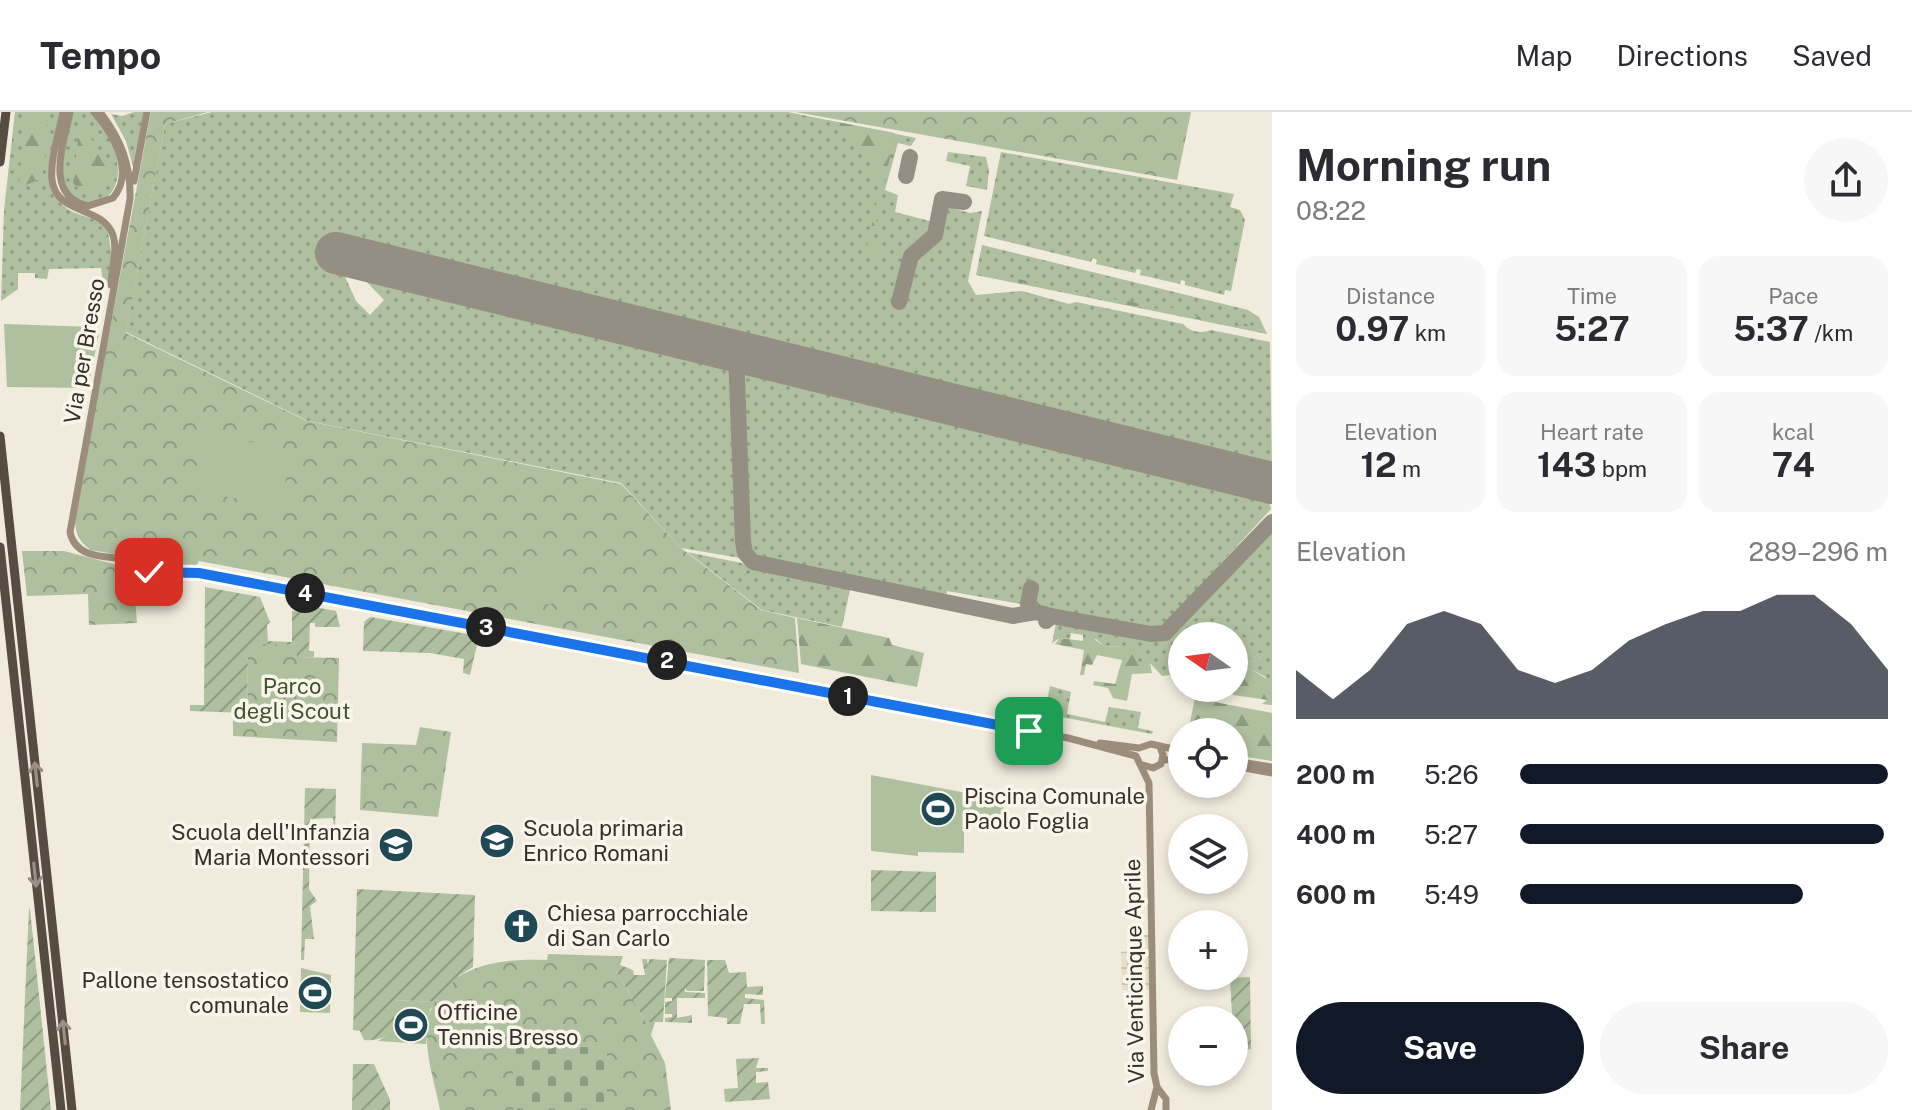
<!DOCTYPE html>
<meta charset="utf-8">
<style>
:root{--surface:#fff;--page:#f7f7f7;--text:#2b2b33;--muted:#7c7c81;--line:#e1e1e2;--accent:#111827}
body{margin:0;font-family:"Public Sans",sans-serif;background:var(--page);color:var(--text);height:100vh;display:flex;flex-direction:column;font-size:30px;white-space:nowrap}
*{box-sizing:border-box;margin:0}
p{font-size:26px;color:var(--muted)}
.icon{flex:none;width:44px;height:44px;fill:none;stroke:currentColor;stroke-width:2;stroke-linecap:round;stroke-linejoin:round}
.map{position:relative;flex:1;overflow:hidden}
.drawer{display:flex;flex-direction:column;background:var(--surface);width:640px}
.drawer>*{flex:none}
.needle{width:52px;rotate:284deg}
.buttons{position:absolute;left:1168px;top:510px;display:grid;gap:16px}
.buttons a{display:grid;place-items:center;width:80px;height:80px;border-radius:50%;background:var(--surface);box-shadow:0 4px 12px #0003;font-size:40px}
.pin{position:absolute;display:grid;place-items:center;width:68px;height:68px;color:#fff;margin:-34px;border-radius:16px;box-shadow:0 4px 12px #0006}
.km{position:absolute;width:40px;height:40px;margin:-20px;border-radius:50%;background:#222;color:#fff;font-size:22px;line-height:40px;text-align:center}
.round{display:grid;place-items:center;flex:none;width:84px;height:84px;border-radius:42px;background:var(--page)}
.summary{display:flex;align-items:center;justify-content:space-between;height:136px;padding:0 24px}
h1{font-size:44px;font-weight:700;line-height:60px}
.stats{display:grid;grid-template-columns:repeat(3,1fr);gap:12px;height:136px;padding:8px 24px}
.stats div{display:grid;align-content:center;border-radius:20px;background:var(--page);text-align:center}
.stats b{font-size:34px;font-weight:700}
.stats small{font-size:22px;font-weight:400}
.stats p{font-size:22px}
.chart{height:224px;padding:16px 24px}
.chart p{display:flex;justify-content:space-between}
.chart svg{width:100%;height:144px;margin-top:8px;fill:var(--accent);opacity:.7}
.button{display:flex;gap:16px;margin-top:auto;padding:16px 24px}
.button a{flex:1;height:92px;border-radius:48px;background:var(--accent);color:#fff;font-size:32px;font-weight:700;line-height:92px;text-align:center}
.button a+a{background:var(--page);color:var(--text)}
ul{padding:0 24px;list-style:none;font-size:26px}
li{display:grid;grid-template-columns:128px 96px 1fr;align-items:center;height:60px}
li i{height:20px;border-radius:10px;background:var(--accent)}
header{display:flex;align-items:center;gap:48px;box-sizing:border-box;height:112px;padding:0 40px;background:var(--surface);border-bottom:2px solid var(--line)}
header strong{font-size:38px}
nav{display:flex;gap:44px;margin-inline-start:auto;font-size:28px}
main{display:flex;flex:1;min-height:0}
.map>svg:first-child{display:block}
</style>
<header>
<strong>Tempo</strong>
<nav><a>Map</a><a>Directions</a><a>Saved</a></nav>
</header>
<main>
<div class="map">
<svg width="1272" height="998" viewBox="0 0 1272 998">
<defs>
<pattern id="grass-dots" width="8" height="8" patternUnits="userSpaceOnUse" patternTransform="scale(2)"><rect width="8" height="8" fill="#aec09e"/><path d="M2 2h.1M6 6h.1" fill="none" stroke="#8e9c81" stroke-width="1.8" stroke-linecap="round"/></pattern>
<pattern id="forest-firs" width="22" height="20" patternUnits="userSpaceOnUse" patternTransform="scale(2)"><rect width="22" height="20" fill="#aec09e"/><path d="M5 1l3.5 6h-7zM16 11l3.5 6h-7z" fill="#8e9c81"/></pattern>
<pattern id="cemetery-stones" width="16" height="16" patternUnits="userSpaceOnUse" patternTransform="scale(2)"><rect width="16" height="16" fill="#aec09e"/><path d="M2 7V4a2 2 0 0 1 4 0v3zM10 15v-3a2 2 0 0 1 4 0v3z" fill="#8e9c81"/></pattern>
<pattern id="park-crowns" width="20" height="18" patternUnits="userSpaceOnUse" patternTransform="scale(2)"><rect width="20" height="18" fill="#aec09e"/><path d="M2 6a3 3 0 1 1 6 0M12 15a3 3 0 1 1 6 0" fill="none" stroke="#8e9c81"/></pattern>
<pattern id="garden-furrows" width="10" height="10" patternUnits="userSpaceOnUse" patternTransform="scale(2)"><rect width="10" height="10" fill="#aec09e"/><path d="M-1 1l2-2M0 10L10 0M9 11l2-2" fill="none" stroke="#8e9c81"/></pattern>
<pattern id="plaza-grid" width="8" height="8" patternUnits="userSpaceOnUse" patternTransform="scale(2)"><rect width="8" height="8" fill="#e8dfc5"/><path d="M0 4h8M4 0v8" fill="none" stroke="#c8c0a9"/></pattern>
</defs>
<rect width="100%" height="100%" fill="#f1ebdd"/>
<!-- grass -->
<path fill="url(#grass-dots)" d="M15,0H60C55,29 38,81 71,99C85,106 99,105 108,120L112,145L107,172L103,171L101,156L49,157L47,167L35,166V161H18V177L1,189L4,98Z
M72,0H92C161,84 72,123 62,61C59,43 69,18 72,0Z
M134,0H145L134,58L126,29L111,2L122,4Z
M212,0H788L916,26L911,34L898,31L885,78L898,83L895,100L941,112L945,94L970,101L982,99L968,169L976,183L1022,179L1069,192L1076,190L1183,212C1190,220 1201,222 1211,218L1270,230L1272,356L339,128L333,155L342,158L356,189L370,203L384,188L359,162L731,253L740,446L681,436L621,371L308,309L126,220L165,12Z
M948,40L986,45L989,58L987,78L966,74L970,54L946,49Z
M1001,40L1234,82L1230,95L1240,98L1245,108L1231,179L1225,178L1224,183L1185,173V169L1181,168L1180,172L1140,163L1141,158L1137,157L1135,161L1096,152L1097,148L1093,146L1091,150L984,124Z
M982,133L1248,198L1259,205L1267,222L976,163Z
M742,255L1262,383L1269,388L1271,397L1168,509L1156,516L947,479L946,485L754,447C735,424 742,288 742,255Z
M1272,420V593L1262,592L1268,587L1266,565L1246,555L1263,543L1260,541L1241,555L1234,553V524H1182V572L1170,563L1162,564L1150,551H1138L1120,535L1104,534L1096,527L1083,529V523L1071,521L1070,527L1060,526L1052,531L1056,511L1154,529L1165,528Z
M687,440L851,473L842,515L762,498Z
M1050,574L1071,580L1067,602L1105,610L1109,595L1141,600L1138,616L1153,619L1152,622L1029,599H1045Z"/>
<!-- forest -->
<path fill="url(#forest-firs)" d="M24,0H44L49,16L42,66L19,76Z
M827,8L895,21L871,135L876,137L883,132L889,139L887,144L875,143L867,135L880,74L866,42Z
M80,11L113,57L111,67L95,82L86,83L73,71Z
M983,159L1068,178L1071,176L1076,180L1115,188L1118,186L1165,199L1174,195C1187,205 1198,204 1214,206C1222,207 1234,213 1244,215V211L1253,216L1256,213L1265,221L979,162Z
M797,506L889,526L892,533L924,541L917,575L801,552Z
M1090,524L1104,534L1130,536L1138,544V551H1150L1152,561L1132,562L1127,589L1113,586L1108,576L1093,573L1094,569L1115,572L1122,548L1097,543L1092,553L1086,552L1084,563H1080L1084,538L1055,532L1060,526L1083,529Z
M1260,541L1264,542L1247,555L1272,570L1268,588L1233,583V578L1223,576H1234V553L1241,555Z
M1197,576H1206L1204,588L1272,601V649L1234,643V620H1188Z"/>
<!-- cemetery -->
<path fill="url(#cemetery-stones)" d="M513,934L608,935L607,998H513Z"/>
<!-- park -->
<path fill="url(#park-crowns)" d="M151,0H208L165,12L126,221L307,309L621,372L681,436L761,498L795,506L799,561L199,449L195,456L91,438C77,428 75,420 75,403Z
M795,0H1191L1177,68Z
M22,439H64L129,456L133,462L137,511L89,513L88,482L27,484Z
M257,531L298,533V545L339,546L337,630L233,624V600H247L248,540H257Z
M420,615L451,620L438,705L360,698L362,631L416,633Z
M548,842L616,844V859L646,910H655L651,923L665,951L671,998H607V935L513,934V998H440C436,976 428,953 427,930C423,859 491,845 547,848Z"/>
<!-- garden -->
<path fill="url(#garden-furrows)" d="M205,475L260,485L270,510L267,513L268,529L292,530V499H298V492L336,499L340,515H315V511H310L309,539H314V545H297V533L257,532V541H248L247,601L190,599V593H204Z
M370,505L479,524L470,563L463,561L464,547L430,541L363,539L364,510Z
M305,676L336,677L335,726L333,706L310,707L309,777L317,789L310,794L314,827H305L304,848H301Z
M871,758L936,760V800L871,799Z
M357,777L475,783L473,855L460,863L435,890L395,888L394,918C384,926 377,929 364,928L360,919L353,918Z
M29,796L30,797L51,998H20Z
M616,844H623L620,853L633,858L634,863H645L642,847H647L648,854L649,847L667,848L663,910H646L616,859Z
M669,846L705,848L704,879H687L685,876V880L705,881V886H677V906L692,903V911L665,910V906L672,905V902H665V890L672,889V886H665Z
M707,848H725L729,861L746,860L747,875L763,874V883L745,882V886L764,888L765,912H761L760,892H744L740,912H727V906L708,904Z
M1250,865L1251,937L1234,940L1230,866Z
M759,946L756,956H768V959L756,960V971L768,970L770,987L725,990L724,977L738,976L736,947Z
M353,952H374L390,988V998H352Z"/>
<!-- pitch -->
<path fill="#aec09e" d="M4,212L94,215L93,221L99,222L88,276L7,275Z
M203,321L291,337L281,394L193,379Z
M530,448L559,454L551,493L521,486Z
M871,663L1004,688L1003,711H969L964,720V741L918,740V744L871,739Z
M301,856L331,863L330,901L300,900Z
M394,888L435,890L430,898L426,932L378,929L394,918Z"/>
<!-- plaza -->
<path fill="url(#plaza-grid)" d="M1137,823H1151L1152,878H1122L1121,840L1133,839L1134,873H1138Z"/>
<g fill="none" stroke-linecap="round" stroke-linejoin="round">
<!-- taxiway -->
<path stroke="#948e83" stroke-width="16" d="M906,64L910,45
M899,190L911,144L935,123L942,87L964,90
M736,239L743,430L745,441L753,450L1013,504L1036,500L1051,504
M1031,476L1028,492L1036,500
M1046,509L1051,504L1151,522L1165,521L1272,410"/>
<!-- runway -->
<path stroke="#948e83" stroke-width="42" d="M336,141L1272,371"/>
<!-- secondary -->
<path stroke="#9c8d7b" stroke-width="7" d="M63,0C59,21 50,47 52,68C57,104 102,93 113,123C118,139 111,157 111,173
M70,0C64,32 43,84 88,94L113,86C135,60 114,23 94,0
M100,0C121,27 131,53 130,87L70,420C77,454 121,440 143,452
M134,69L147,0
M139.5 457a5.5 5.5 0 1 1 11 0a5.5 5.5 0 1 1-11 0Z
M149,454L1068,626L1136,644L1149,671L1154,961L1157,975L1151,998
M149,460L183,461
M1100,631L1139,636L1151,632L1182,639
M1163,648L1182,647
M1234,649L1272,655
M1143,653L1153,656L1161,652L1163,643L1160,635
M1234,654L1272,661
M1157,975L1166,987V998"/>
<!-- highway -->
<path stroke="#574c41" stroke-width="9" d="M0,50L6,0
M0,324L72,998
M0,435L61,998"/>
</g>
<!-- one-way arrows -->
<defs><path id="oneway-shaft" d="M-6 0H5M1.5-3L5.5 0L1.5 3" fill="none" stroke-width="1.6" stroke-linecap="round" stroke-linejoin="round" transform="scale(2)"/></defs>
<g stroke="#989085">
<use href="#oneway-shaft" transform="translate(36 662) rotate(-96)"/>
<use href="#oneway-shaft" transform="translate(35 763) rotate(84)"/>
<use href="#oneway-shaft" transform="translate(64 920) rotate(-96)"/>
</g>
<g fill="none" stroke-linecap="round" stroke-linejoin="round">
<defs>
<path id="route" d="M149,460L199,461L1029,619"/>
</defs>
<!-- route casing -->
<use href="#route" stroke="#fff" stroke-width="16"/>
<!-- route -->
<use href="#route" stroke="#1a73e8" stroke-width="10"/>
</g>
<!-- icons -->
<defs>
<symbol id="stadium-disc" viewBox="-11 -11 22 22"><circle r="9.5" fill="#204956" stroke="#f9f5ea"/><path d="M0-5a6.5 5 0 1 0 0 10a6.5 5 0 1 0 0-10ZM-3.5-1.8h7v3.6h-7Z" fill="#fff"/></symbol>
<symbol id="school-disc" viewBox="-11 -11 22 22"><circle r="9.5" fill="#204956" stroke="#f9f5ea"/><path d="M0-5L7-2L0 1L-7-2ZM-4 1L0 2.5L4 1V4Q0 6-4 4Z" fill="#fff"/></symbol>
<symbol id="church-disc" viewBox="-11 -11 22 22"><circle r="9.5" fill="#204956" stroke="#f9f5ea"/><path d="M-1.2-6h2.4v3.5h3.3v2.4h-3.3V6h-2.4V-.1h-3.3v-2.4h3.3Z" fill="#fff"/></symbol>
</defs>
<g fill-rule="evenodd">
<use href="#stadium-disc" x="918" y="677" width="40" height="40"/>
<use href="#school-disc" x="477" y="709" width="40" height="40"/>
<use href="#school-disc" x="376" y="713" width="40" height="40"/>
<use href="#church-disc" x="501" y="794" width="40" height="40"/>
<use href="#stadium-disc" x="295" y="861" width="40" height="40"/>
<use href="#stadium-disc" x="391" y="893" width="40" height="40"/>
</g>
<g text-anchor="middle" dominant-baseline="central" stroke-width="7" stroke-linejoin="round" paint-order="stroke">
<!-- street labels -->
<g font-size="22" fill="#363029" stroke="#f9f5ea">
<text transform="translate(84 239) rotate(-80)">Via per Bresso</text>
<text transform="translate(1134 859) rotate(-91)">Via Venticinque Aprile</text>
</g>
<!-- park labels -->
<g font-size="22" fill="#3f542e" stroke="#f9f5ea">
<text x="292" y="574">Parco<tspan x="292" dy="25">degli Scout</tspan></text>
</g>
<!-- poi labels -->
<g font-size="22" fill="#363029" stroke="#f9f5ea" text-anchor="start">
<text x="964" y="684">Piscina Comunale<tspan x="964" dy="25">Paolo Foglia</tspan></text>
<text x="523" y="716">Scuola primaria<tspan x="523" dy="25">Enrico Romani</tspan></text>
<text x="370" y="720" text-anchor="end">Scuola dell'Infanzia<tspan x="370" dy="25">Maria Montessori</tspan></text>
<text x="547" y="801">Chiesa parrocchiale<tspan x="547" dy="25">di San Carlo</tspan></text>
<text x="289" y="868" text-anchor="end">Pallone tensostatico<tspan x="289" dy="25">comunale</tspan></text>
<text x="437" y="900">Officine<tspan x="437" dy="25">Tennis Bresso</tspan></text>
</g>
</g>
</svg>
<div class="buttons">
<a><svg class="needle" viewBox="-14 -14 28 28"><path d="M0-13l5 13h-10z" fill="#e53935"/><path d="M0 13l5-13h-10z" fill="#7c7c81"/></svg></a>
<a><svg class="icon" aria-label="locate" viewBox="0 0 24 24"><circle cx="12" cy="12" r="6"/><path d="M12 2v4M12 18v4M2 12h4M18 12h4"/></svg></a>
<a><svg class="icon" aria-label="layers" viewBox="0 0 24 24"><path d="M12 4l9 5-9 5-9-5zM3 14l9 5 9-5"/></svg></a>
<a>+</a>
<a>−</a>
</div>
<div class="pin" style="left:1029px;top:619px;background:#1e9e55"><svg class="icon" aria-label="arrive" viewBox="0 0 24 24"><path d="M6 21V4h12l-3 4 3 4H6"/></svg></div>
<div class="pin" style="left:149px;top:460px;background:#d93025"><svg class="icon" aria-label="check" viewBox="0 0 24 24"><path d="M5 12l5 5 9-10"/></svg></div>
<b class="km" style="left:848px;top:584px">1</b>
<b class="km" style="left:667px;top:548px">2</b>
<b class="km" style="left:486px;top:515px">3</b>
<b class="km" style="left:305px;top:481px">4</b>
</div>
<section class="drawer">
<div class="summary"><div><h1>Morning run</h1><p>08:22</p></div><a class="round"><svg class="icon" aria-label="share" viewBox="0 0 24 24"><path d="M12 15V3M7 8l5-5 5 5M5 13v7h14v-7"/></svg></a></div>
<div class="stats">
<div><p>Distance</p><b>0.97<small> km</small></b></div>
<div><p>Time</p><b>5:27</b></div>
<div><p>Pace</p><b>5:37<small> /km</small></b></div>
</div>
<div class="stats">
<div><p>Elevation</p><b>12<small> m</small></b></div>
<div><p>Heart rate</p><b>143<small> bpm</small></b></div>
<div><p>kcal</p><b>74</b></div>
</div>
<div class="chart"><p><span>Elevation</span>289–296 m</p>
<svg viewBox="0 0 160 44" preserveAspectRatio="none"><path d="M0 44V29L10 38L20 29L30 15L40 11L50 15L60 29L70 33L80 29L90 20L100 15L110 11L120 11L130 6L140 6L150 15L160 29V44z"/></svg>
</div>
<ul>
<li><b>200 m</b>5:26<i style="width:100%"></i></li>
<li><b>400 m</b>5:27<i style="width:99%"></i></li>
<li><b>600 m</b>5:49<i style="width:77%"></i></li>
</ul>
<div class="button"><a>Save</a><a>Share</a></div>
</section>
</main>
